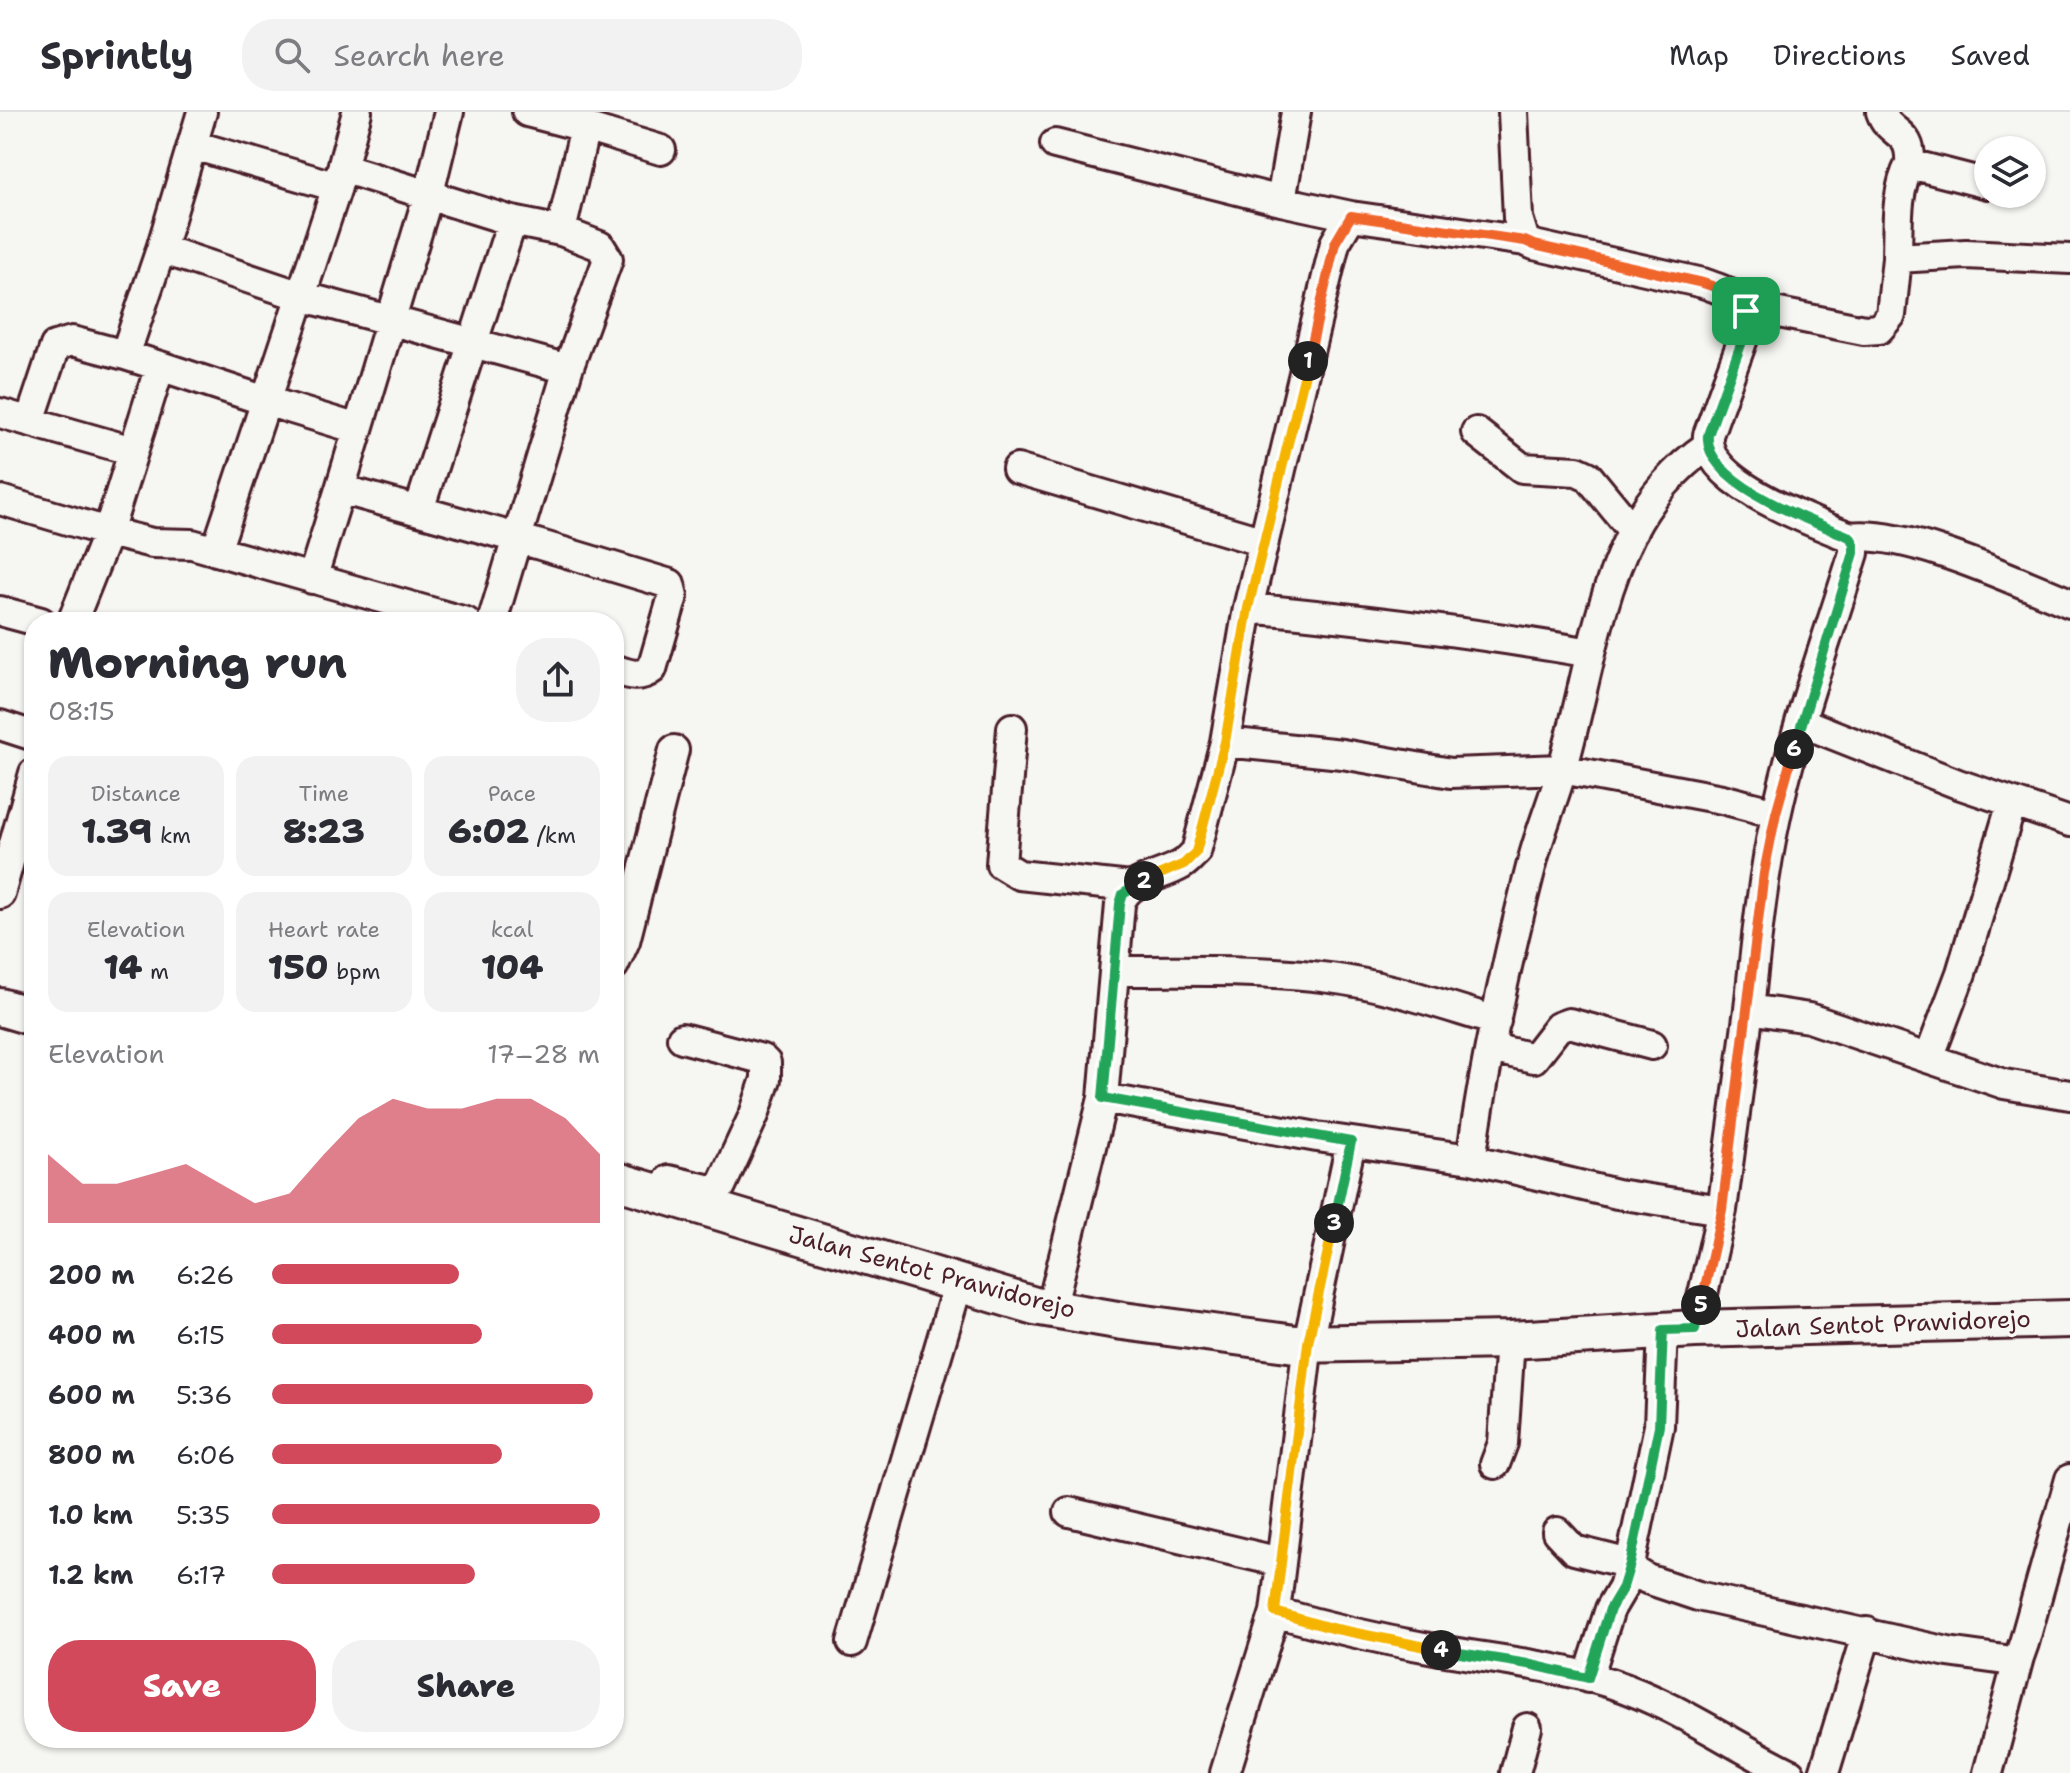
<!DOCTYPE html>
<meta charset="utf-8">
<style>
:root{--surface:#fff;--page:#f2f2f3;--text:#2b2b33;--muted:#7c7c81;--line:#e1e1e2;--accent:#d1495b}
body{margin:0;font-family:"Shantell Sans",sans-serif;background:var(--page);color:var(--text);height:100vh;display:flex;flex-direction:column;font-size:30px;white-space:nowrap}
*{box-sizing:border-box;margin:0}
p{font-size:26px;color:var(--muted)}
.icon{flex:none;width:44px;height:44px;fill:none;stroke:currentColor;stroke-width:2;stroke-linecap:round;stroke-linejoin:round}
.map{position:relative;flex:1;overflow:hidden}
.details{position:absolute;left:24px;top:500px;width:600px;height:1136px;display:flex;flex-direction:column;background:var(--surface);border-radius:32px;box-shadow:0 2px 6px #0004}
.details>*{flex:none}
.fabs{position:absolute;left:1974px;top:24px;display:grid;gap:16px}
.fabs a{display:grid;place-items:center;width:72px;height:72px;border-radius:50%;background:var(--surface);box-shadow:0 2px 6px #0004;font-size:40px}
.pin{position:absolute;display:grid;place-items:center;width:68px;height:68px;color:#fff;margin:-34px;border-radius:16px;box-shadow:0 4px 12px #0006}
.km{position:absolute;width:40px;height:40px;margin:-20px;border-radius:50%;background:#222;color:#fff;font-size:22px;line-height:40px;text-align:center}
.round{display:grid;place-items:center;flex:none;width:84px;height:84px;border-radius:32px;background:var(--page)}
.head{display:flex;align-items:center;justify-content:space-between;height:136px;padding:0 24px}
h1{font-size:44px;font-weight:800;line-height:60px}
.metrics{display:grid;grid-template-columns:repeat(3,1fr);gap:12px;height:136px;padding:8px 24px}
.metrics div{display:grid;align-content:center;border-radius:20px;background:var(--page);text-align:center}
.metrics b{font-size:34px;font-weight:800}
.metrics small{font-size:22px;font-weight:400}
.metrics p{font-size:22px}
.chart{height:224px;padding:16px 24px}
.chart p{display:flex;justify-content:space-between}
.chart svg{width:100%;height:144px;margin-top:8px;fill:var(--accent);opacity:.7}
.button{display:flex;gap:16px;margin-top:auto;padding:16px 24px}
.button a{flex:1;height:92px;border-radius:32px;background:var(--accent);color:#fff;font-size:32px;font-weight:800;line-height:92px;text-align:center}
.button a+a{background:var(--page);color:var(--text)}
ul{padding:0 24px;list-style:none;font-size:26px}
li{display:grid;grid-template-columns:128px 96px 1fr;align-items:center;height:60px}
li i{height:20px;border-radius:10px;background:var(--accent)}
header{display:flex;align-items:center;gap:48px;box-sizing:border-box;height:112px;padding:0 40px;background:var(--surface);border-bottom:2px solid var(--line)}
header strong{font-size:38px}
nav{display:flex;gap:44px;margin-inline-start:auto;font-size:28px}
.search{width:560px;height:72px;background:var(--page);display:flex;align-items:center;gap:20px;box-sizing:border-box;padding:0 28px;border-radius:32px;color:var(--muted);font-size:30px}
.map>svg:first-child{display:block}
</style>
<header>
<strong>Sprintly</strong>
<div class="search"><svg class="icon" aria-label="search" viewBox="0 0 24 24"><circle cx="10" cy="10" r="6"/><path d="M15 15l6 6"/></svg>Search here</div>
<nav><a>Map</a><a>Directions</a><a>Saved</a></nav>
</header>
<div class="map">
<svg width="2070" height="1661" viewBox="0 0 2070 1661">
<rect width="100%" height="100%" fill="#f6f6f2"/>
<filter id="ink" filterUnits="userSpaceOnUse"><feTurbulence type="fractalNoise" baseFrequency=".0125" numOctaves="2"/><feDisplacementMap in="SourceGraphic" scale="16" xChannelSelector="R" yChannelSelector="G"/><feConvolveMatrix kernelMatrix="1 2 1 2 8 2 1 2 1" color-interpolation-filters="sRGB"/></filter>
<g filter="url(#ink)">
<g fill="none" stroke-linecap="round" stroke-linejoin="round">
<defs>
<path id="minor" d="M449,0L429,81L340,377L517,426L568,257L608,147L600,134L561,119L585,15L661,38
M527,0L585,15
M1513,0L1518,106L1525,129L1534,133L1703,171C1728,180 1744,184 1748,213L1708,323C1703,371 1813,410 1850,425L1854,432V441C1827,528 1795,615 1776,704C1762,768 1756,832 1749,897L1809,906L2004,972L2070,983
M1881,0C1890,25 1912,17 1910,52
M1055,32L1281,89L1351,104
M193,33L337,75
M342,56L512,109L419,398
M1281,89L1296,0
M512,109L561,119
M161,137L301,184L568,257
M1897,146C1898,116 1895,80 1910,52L1988,72
M1737,188L1774,200L1864,218L1879,217L1891,203L1897,146L1966,142L2070,147
M160,254L266,289L337,75L357,0
M0,301L133,339
M30,309L55,234L72,229L125,243
M1476,320L1522,356L1577,359L1588,364L1633,419
M1017,357L1264,430
M0,388L108,420L160,254L125,243L161,137L202,0
M1850,425C1909,418 2013,468 2070,491
M216,439L266,289L358,317
M312,467L340,377
M1248,496C1363,507 1477,521 1591,541
M0,499L41,510
M72,510L108,420L152,431L192,432L466,510
M492,510L517,426L670,472L673,484L652,557C639,567 628,562 614,557
M1801,610L1958,672L2070,710
M0,613L34,624
M1012,616L1001,752L1019,763L1131,775
M1225,630L1342,642L1451,661L1562,657L1722,687L1776,701
M0,782L34,661
M614,853L625,829L674,638
M1115,859C1187,859 1259,857 1330,866C1386,873 1442,893 1496,909
M1491,936L1534,946L1558,915L1569,911L1652,933
M1929,946L1961,861L2012,691
M1103,986L1317,1025L1471,1047C1485,948 1507,848 1532,751C1540,719 1553,689 1562,658C1585,579 1595,494 1632,420C1649,387 1676,355 1707,334
M1471,1047L1617,1082L1722,1098
M669,1068L711,1078L721,1074L754,1003L766,967V951L762,947L682,926
M1051,1197L1103,986L1120,792C1127,767 1161,765 1181,753C1187,750 1191,744 1196,740L1225,630L1248,496L1335,131L1351,104L1525,129
M1695,1217L1722,1098L1749,897
M1663,1218L1659,1314L1630,1452L1633,1458L1647,1467L1698,1484L1948,1540L2012,1549L2019,1545L2024,1531L2070,1367
M1495,1352L1503,1331L1510,1228
M1069,1400L1280,1450
M1557,1420L1574,1438L1630,1452L1623,1475L1610,1497L1588,1566
M1275,1500C1324,1514 1373,1526 1424,1535C1485,1547 1550,1552 1610,1571C1675,1592 1730,1632 1790,1661
M852,1530L958,1172
M1225,1661L1275,1500L1308,1231L1351,1030
M1515,1661L1527,1616
M1824,1661L1867,1520
M1988,1661L2019,1545"/>
<path id="major" d="M0,895L34,905
M614,1068L1035,1194L1123,1209L1295,1232L1510,1228L1695,1217L2070,1207"/>
</defs>
<!-- minor casing -->
<use href="#minor" stroke="#4a1f2b" stroke-width="34"/>
<!-- major casing -->
<use href="#major" stroke="#4a1f2b" stroke-width="42"/>
<!-- minor -->
<use href="#minor" stroke="#f6f6f2" stroke-width="28"/>
<!-- major -->
<use href="#major" stroke="#f6f6f2" stroke-width="36"/>
</g>
</g>
<g fill="none" stroke-linecap="round" stroke-linejoin="round" filter="url(#ink)">
<defs>
<path id="split-1" d="M1308,249L1335,131L1351,104L1525,129L1534,133L1703,171L1727,179L1746,199"/>
<path id="split-2" d="M1144,769L1184,752L1196,740L1225,630L1248,496L1308,249"/>
<path id="split-3" d="M1144,769L1123,782L1120,792L1103,986L1351,1030L1334,1111"/>
<path id="split-4" d="M1334,1111L1308,1231L1275,1500L1331,1516L1441,1538"/>
<path id="split-5" d="M1441,1538L1528,1552L1588,1566L1610,1497L1623,1475L1630,1452L1659,1314L1663,1218L1695,1217L1701,1193"/>
<path id="split-6" d="M1701,1193L1722,1098L1764,761L1776,701L1794,637"/>
<path id="split-7" d="M1746,199L1748,213L1708,323C1703,371 1813,410 1850,425L1854,432V441L1794,637"/>
</defs>
<!-- split-1 casing -->
<use href="#split-1" stroke="#fff" stroke-width="16"/>
<!-- split-2 casing -->
<use href="#split-2" stroke="#fff" stroke-width="16"/>
<!-- split-3 casing -->
<use href="#split-3" stroke="#fff" stroke-width="16"/>
<!-- split-4 casing -->
<use href="#split-4" stroke="#fff" stroke-width="16"/>
<!-- split-5 casing -->
<use href="#split-5" stroke="#fff" stroke-width="16"/>
<!-- split-6 casing -->
<use href="#split-6" stroke="#fff" stroke-width="16"/>
<!-- split-7 casing -->
<use href="#split-7" stroke="#fff" stroke-width="16"/>
<!-- split-1 -->
<use href="#split-1" stroke="#f0652b" stroke-width="10"/>
<!-- split-2 -->
<use href="#split-2" stroke="#f5b400" stroke-width="10"/>
<!-- split-3 -->
<use href="#split-3" stroke="#22a559" stroke-width="10"/>
<!-- split-4 -->
<use href="#split-4" stroke="#f5b400" stroke-width="10"/>
<!-- split-5 -->
<use href="#split-5" stroke="#22a559" stroke-width="10"/>
<!-- split-6 -->
<use href="#split-6" stroke="#f0652b" stroke-width="10"/>
<!-- split-7 -->
<use href="#split-7" stroke="#22a559" stroke-width="10"/>
</g>
<g text-anchor="middle" dominant-baseline="central" stroke-width="7" stroke-linejoin="round" paint-order="stroke">
<!-- street labels -->
<g font-size="24" fill="#4a1f2b" stroke="#f6f6f2">
<text transform="translate(932 1160) rotate(15)">Jalan Sentot Prawidorejo</text>
<text transform="translate(1883 1212) rotate(-2)">Jalan Sentot Prawidorejo</text>
</g>
</g>
</svg>
<div class="fabs">
<a><svg class="icon" aria-label="layers" viewBox="0 0 24 24"><path d="M12 4l9 5-9 5-9-5zM3 14l9 5 9-5"/></svg></a>
</div>
<div class="pin" style="left:1746px;top:199px;background:#1e9e55"><svg class="icon" aria-label="arrive" viewBox="0 0 24 24"><path d="M6 21V4h12l-3 4 3 4H6"/></svg></div>
<b class="km" style="left:1308px;top:249px">1</b>
<b class="km" style="left:1144px;top:769px">2</b>
<b class="km" style="left:1334px;top:1111px">3</b>
<b class="km" style="left:1441px;top:1538px">4</b>
<b class="km" style="left:1701px;top:1193px">5</b>
<b class="km" style="left:1794px;top:637px">6</b>
<section class="details">
<div class="head"><div><h1>Morning run</h1><p>08:15</p></div><a class="round"><svg class="icon" aria-label="share" viewBox="0 0 24 24"><path d="M12 15V3M7 8l5-5 5 5M5 13v7h14v-7"/></svg></a></div>
<div class="metrics">
<div><p>Distance</p><b>1.39<small> km</small></b></div>
<div><p>Time</p><b>8:23</b></div>
<div><p>Pace</p><b>6:02<small> /km</small></b></div>
</div>
<div class="metrics">
<div><p>Elevation</p><b>14<small> m</small></b></div>
<div><p>Heart rate</p><b>150<small> bpm</small></b></div>
<div><p>kcal</p><b>104</b></div>
</div>
<div class="chart"><p><span>Elevation</span>17–28 m</p>
<svg viewBox="0 0 160 44" preserveAspectRatio="none"><path d="M0 44V23L10 32L20 32L30 29L40 26L50 32L60 38L70 35L80 23L90 12L100 6L110 9L120 9L130 6L140 6L150 12L160 23V44z"/></svg>
</div>
<ul>
<li><b>200 m</b>6:26<i style="width:57%"></i></li>
<li><b>400 m</b>6:15<i style="width:64%"></i></li>
<li><b>600 m</b>5:36<i style="width:98%"></i></li>
<li><b>800 m</b>6:06<i style="width:70%"></i></li>
<li><b>1.0 km</b>5:35<i style="width:100%"></i></li>
<li><b>1.2 km</b>6:17<i style="width:62%"></i></li>
</ul>
<div class="button"><a>Save</a><a>Share</a></div>
</section>
</div>
